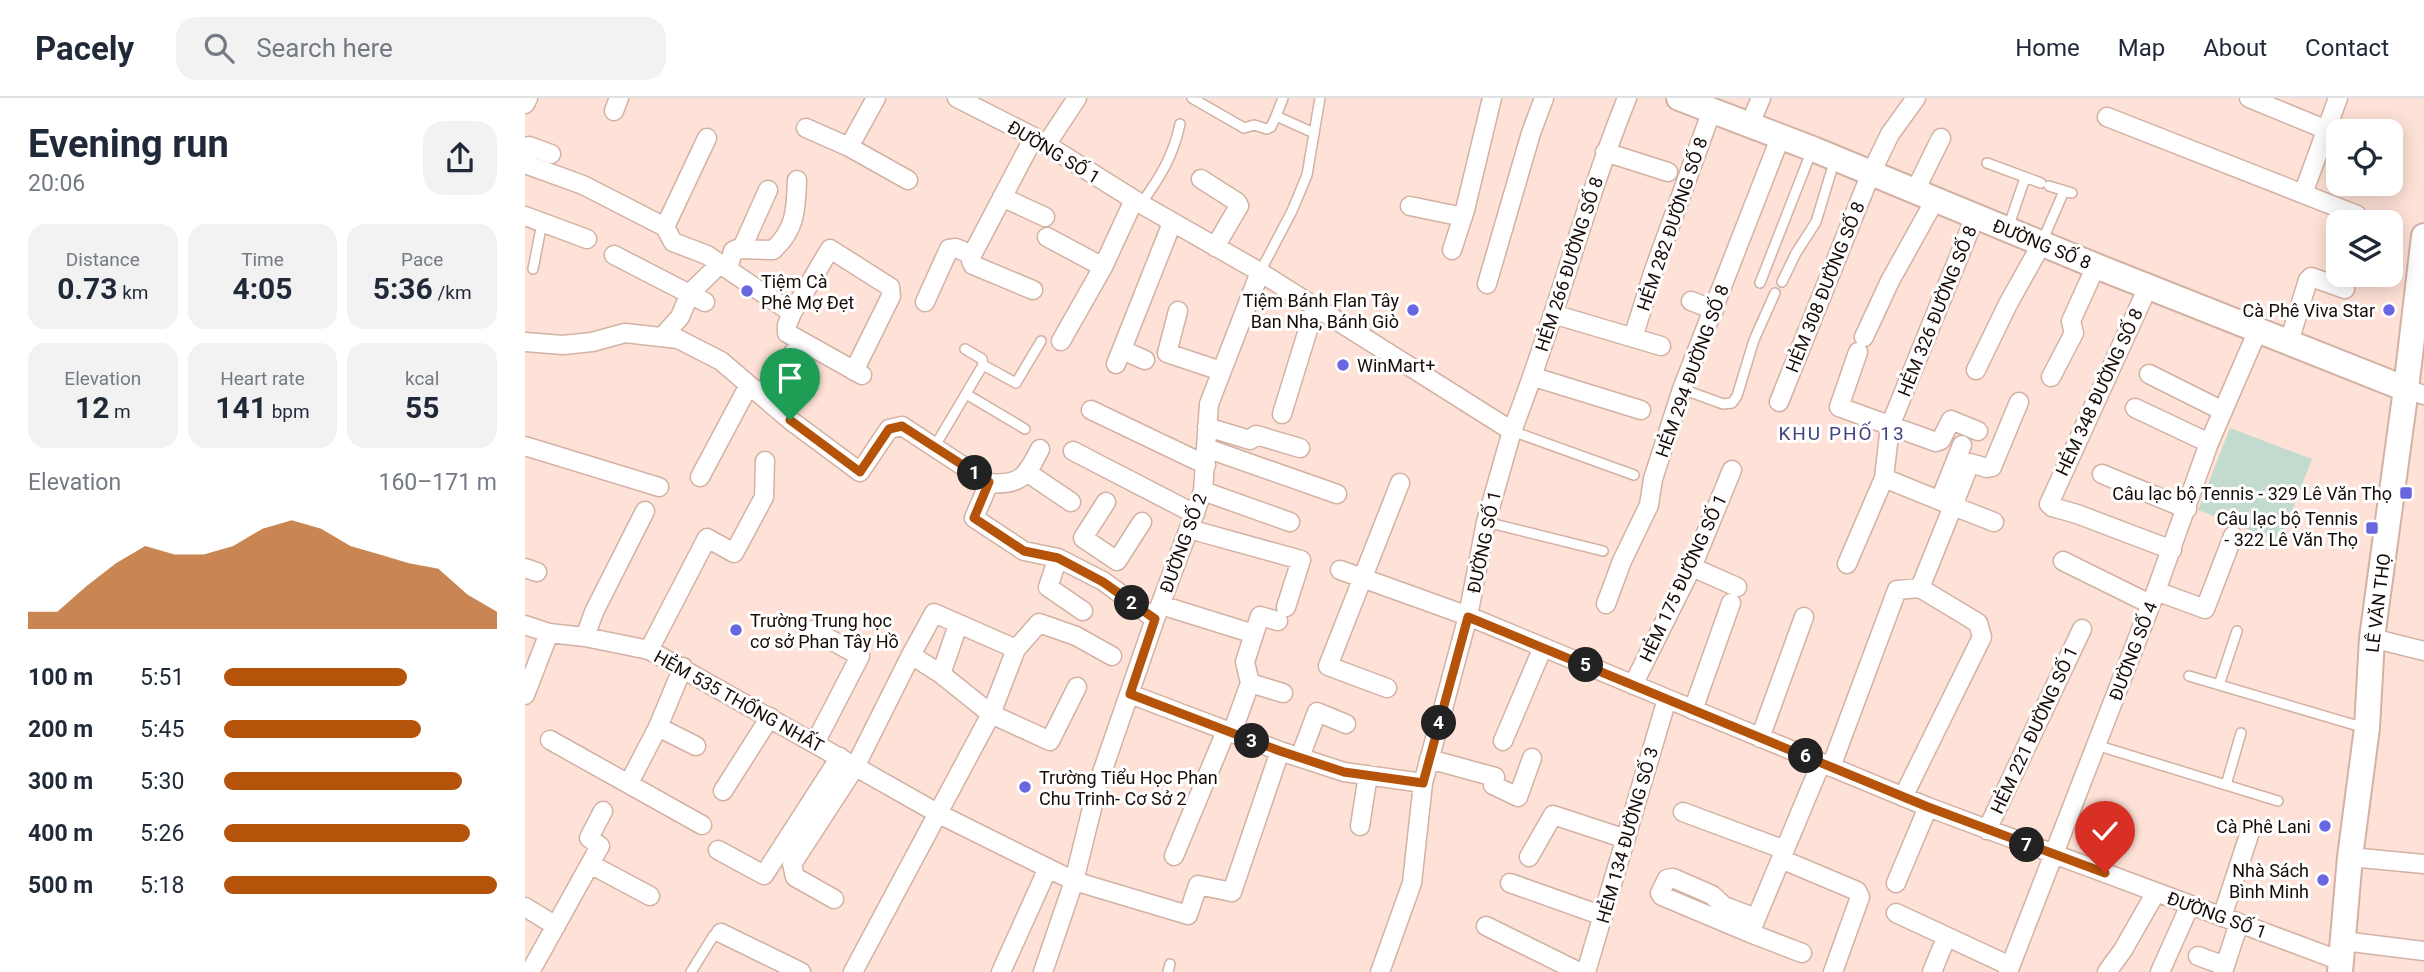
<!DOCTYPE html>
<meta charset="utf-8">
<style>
:root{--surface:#fff;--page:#f2f2f3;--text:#1f2937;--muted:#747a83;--line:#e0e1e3;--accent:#b45309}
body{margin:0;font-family:Roboto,sans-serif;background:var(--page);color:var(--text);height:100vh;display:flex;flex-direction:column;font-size:26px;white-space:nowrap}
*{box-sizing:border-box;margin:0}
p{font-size:23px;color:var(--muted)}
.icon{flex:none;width:38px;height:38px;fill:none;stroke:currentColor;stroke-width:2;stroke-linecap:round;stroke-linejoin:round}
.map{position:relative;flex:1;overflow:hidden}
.side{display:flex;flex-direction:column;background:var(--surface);width:525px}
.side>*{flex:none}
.fabs{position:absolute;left:1801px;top:21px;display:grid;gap:14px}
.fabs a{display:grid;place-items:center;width:77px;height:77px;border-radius:14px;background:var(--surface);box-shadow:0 4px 18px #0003;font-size:35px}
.pin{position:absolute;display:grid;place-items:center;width:60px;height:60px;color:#fff;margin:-72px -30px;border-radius:50% 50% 50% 0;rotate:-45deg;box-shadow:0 0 7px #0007}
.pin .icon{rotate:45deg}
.km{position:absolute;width:35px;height:35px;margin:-18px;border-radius:50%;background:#222;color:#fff;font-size:19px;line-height:35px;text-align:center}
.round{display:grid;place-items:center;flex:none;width:74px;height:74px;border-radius:21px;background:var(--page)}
.headline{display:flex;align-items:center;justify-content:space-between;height:119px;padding:0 28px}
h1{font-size:38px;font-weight:700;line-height:52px}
.metrics{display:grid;grid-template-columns:repeat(3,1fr);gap:10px;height:119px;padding:7px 28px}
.metrics div{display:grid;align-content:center;border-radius:18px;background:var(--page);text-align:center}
.metrics b{font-size:30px;font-weight:700}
.metrics small{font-size:19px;font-weight:400}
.metrics p{font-size:19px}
.chart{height:196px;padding:14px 28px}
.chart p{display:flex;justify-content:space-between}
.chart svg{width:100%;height:126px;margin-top:7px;fill:var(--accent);opacity:.7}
ul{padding:0 28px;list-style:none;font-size:23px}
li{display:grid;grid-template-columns:112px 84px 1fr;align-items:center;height:52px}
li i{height:18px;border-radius:9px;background:var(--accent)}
header{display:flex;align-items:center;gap:42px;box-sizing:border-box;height:98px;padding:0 35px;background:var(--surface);border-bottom:2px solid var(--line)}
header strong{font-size:33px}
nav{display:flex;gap:38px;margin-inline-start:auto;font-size:24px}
.search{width:490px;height:63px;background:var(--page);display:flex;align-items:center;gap:18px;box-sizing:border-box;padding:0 24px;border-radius:21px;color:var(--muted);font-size:26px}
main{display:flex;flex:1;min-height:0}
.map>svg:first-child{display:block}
</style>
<header>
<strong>Pacely</strong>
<div class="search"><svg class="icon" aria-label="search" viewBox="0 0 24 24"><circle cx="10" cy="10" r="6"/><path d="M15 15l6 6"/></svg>Search here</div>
<nav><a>Home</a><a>Map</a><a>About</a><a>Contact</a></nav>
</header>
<main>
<section class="side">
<div class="headline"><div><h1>Evening run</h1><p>20:06</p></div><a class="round"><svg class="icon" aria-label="share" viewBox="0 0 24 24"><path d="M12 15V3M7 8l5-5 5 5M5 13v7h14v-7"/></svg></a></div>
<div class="metrics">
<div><p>Distance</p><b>0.73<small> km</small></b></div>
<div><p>Time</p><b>4:05</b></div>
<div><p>Pace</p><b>5:36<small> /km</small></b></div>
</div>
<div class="metrics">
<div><p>Elevation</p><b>12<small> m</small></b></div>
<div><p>Heart rate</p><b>141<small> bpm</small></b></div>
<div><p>kcal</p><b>55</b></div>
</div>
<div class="chart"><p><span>Elevation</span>160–171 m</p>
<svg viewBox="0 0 160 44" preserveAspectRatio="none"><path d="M0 44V38L10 38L20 29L30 21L40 15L50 18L60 18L70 15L80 9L90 6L100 9L110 15L120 18L130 21L140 23L150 32L160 38V44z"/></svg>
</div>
<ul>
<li><b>100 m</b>5:51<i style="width:67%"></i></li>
<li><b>200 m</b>5:45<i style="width:72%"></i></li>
<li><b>300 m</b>5:30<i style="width:87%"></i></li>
<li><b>400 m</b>5:26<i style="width:90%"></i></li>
<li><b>500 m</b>5:18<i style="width:100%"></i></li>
</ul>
</section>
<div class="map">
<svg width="1899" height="874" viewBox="0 0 1899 874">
<rect width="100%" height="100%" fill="#ffe2d7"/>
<!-- green -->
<path fill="#c3dbce" d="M1705,330L1787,361L1755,444L1673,412Z"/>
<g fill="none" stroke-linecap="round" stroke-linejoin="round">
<defs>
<path id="lane" d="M667,0L719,30L729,27L742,31L746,29L751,18L789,35
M751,18L758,0
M1462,65L1516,85
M1524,88L1547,95
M616,106C635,79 648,59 655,26
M1483,130L1500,80
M1517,144L1539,93
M8,171L17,125
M735,174L767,113L782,77L795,0
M1257,184L1271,155L1291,124L1310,61
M1235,185L1287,52
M440,251L457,261L458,267
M1157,291L1198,306L1207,305L1212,298L1229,242L1250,195
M441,296L500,331
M987,333L1109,377
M410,348L458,267L491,285L516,243
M961,424L1078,453
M1664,578L1840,630
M1694,587L1712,533
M1571,647L1753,703
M1701,687L1716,635
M166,874L189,837L196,835
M643,874L645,866"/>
<path id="street" d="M432,0L509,39L616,106L735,174L987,333L961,424L943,518L1403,709L1816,863
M1724,0L1802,32
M0,6L3,0
M89,13L94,0
M1582,19L1832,117
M1224,28L1236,0
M281,30L324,49L383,82
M521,47L552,0
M324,49L351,0
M1080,54L1143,74
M0,60L4,48L26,56
M0,66L58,87L140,129L148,144L182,157L267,215L262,227V235L337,277
M676,81L712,104L714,108L690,149
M1390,93L1416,40
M1778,96L1813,0
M477,99L520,119
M885,108L938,119
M0,118L62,141
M140,129L182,40
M522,139L578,169
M217,150L243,92
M927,152L940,112L967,0
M89,157L180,204
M447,157L446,163L448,167L508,192
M203,171L208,153L212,151L248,152C271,131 271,111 272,82
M962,186L1006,35L1019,0
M1623,189L1524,406L1527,409L1552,416L1647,452
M1166,203L1189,212
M400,204L424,151L431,150L447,157L509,39
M653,213L642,255L696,273
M267,215L305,151L365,189L366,198L329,273
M1028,216L1136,248
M137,239L155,219L165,195L195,166
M1339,239L1365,183L1411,100
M1108,240L1128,175L1187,12
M536,243L578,169L609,102
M0,244L38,247L67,244L100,235L153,241L196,263L265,322L335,374L364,331L377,328L464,385L449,420L499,453L533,460L578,483L630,521
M1764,244L1783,182L1786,179L1820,191
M597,252L620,262
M1333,254L1314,309L1411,344L1416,342L1426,322L1453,333
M591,266L647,125
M1451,272L1483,206L1517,145
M1624,276L1698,313
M1009,279L1116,312
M1526,279L1549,235L1546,223L1571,168
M1881,291L1899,297
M236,297L276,245
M1254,304L1346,75L1365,36L1391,0
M1610,310L1684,345
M566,312L681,367
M757,316L790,209
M682,329L725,342L731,337L775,350
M987,333C1030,224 1058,109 1102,0
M0,348L134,389
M681,350L812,396
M548,353L670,416
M503,375L546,404
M1577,376L1662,411
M175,379L224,287
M1359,380L1428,408L1445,365L1462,370L1467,369L1494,304
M464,385C496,388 502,377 515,351
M678,393L765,424
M1415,402L1437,347
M581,404L558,440L592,463L617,424
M664,431L776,462L761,509
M533,460L523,489L558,513
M1538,463L1625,506
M1322,466L1359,380L1365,328L1450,119
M1167,469L1212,489
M0,470L12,474
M815,472L943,518L898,685L887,785L855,874
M1631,493L1680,511L1708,438
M1081,506L1097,463L1124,407L1128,381L1157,291L1255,40
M636,507L729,536L720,564L725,585
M0,527L24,535L60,539L124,552L414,716L549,783L663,817L673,787L707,794L755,653
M288,532L335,558L290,645
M729,536L735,518L753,523
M60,539L69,514L120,413
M1847,540L1899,553
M124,552L182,440L209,455L239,399L240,363
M386,557L409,515L491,551
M416,576L433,527
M1108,587L1167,469L1207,372
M862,590L803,568L875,385
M605,596L755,653L819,674L898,685
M0,597L24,535
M1168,612L1206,505
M133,629L171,648
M707,635L725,585L758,595
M1235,640L1279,519
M25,642L177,727
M978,643L1018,549
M775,659L792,614L821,626
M904,661L970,679L968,687L993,699L1007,660
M1306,669L1372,492L1395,490L1428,408L1469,424
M104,685L133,629L158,569
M198,693L245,619
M1378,699L1457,539L1453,525L1395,490
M1158,714L1260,752
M835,728L843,677
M1462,732L1557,531
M193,752L239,777L315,659
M649,758L701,633
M1004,759L1028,717L1101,741
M1825,759L1899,766
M1256,761L1332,793L1335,799L1308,874
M65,766L125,798
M985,785L1078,818
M1371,785L1403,709
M309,801L270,779L267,766L330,669L386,557L416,576L466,616L525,643L552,589
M0,809L31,828
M1371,815L1485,868
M1697,819L1725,734
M961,828L1054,874
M196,835L276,874
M1225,835L1137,798L1135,795L1142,781L1148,780L1187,797L1199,808L1231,820
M1818,843L1899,853
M1277,855L1225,835L1296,665
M1673,858L1700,868
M5,874L75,748L64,740L78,713
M328,874L466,616L491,551L514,525L551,538L587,558
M476,874L523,770
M518,874L549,783L573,686L630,521L678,393L684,306L735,174
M1061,874L1142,601
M1407,874L1421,840
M1483,874L1631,493L1684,345L1733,232
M1582,874L1598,852L1631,794
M1635,874L1665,807
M1698,874L1714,825"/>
<path id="secondary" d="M1154,0L1288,51L1571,168L1881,291
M1815,874L1825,759L1842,630L1847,540L1881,291L1899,138"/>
</defs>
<!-- lane casing -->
<use href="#lane" stroke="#d3b1a4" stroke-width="12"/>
<!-- street casing -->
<use href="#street" stroke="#d3b1a4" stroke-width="21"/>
<!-- secondary casing -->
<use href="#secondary" stroke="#d3b1a4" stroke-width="28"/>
<!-- lane -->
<use href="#lane" stroke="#fff" stroke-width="9"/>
<!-- street -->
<use href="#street" stroke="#fff" stroke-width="18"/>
<!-- secondary -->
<use href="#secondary" stroke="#fff" stroke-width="24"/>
</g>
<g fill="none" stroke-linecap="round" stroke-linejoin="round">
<defs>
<path id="route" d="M265,322L335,374L364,331L377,328L464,384L449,420L499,453L533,460L578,484L630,521L605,596L755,653L819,674L898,685L943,519L1403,709L1580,775"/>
</defs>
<!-- route casing -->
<use href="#route" stroke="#fff" stroke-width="14"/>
<!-- route -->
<use href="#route" stroke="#b45309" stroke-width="9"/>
</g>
<!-- markers -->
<g fill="#6967e0" stroke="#fff" stroke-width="2.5">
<circle cx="222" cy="193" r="7"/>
<circle cx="888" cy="212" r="7"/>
<circle cx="1864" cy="212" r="7"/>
<circle cx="818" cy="267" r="7"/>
<rect x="1874" y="388" width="14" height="14" rx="3.5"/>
<rect x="1840" y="423" width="14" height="14" rx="3.5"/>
<circle cx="211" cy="532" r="7"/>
<circle cx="500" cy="689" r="7"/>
<circle cx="1800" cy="728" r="7"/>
<circle cx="1798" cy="782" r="7"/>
</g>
<g text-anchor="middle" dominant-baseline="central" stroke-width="6" stroke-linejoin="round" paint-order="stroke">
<!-- street labels -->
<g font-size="18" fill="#180c08" stroke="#fff">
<text transform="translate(529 54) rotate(31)">ĐƯỜNG SỐ 1</text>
<text transform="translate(1147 126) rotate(-71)">HẺM 282 ĐƯỜNG SỐ 8</text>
<text transform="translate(1517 146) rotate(22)">ĐƯỜNG SỐ 8</text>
<text transform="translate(1044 166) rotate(-72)">HẺM 266 ĐƯỜNG SỐ 8</text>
<text transform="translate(1300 189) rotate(-68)">HẺM 308 ĐƯỜNG SỐ 8</text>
<text transform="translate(1412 213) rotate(-68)">HẺM 326 ĐƯỜNG SỐ 8</text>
<text transform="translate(1167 273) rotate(-70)">HẺM 294 ĐƯỜNG SỐ 8</text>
<text transform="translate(1574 294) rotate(-65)">HẺM 348 ĐƯỜNG SỐ 8</text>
<text transform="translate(959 444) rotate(-78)">ĐƯỜNG SỐ 1</text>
<text transform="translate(658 445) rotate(-70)">ĐƯỜNG SỐ 2</text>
<text transform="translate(1158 480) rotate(-65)">HẺM 175 ĐƯỜNG SỐ 1</text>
<text transform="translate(1853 505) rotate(-83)">LÊ VĂN THỌ</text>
<text transform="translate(1608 553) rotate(-69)">ĐƯỜNG SỐ 4</text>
<text transform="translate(214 603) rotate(29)">HẺM 535 THỐNG NHẤT</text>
<text transform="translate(1509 632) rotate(-65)">HẺM 221 ĐƯỜNG SỐ 1</text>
<text transform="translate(1102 737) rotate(-74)">HẺM 134 ĐƯỜNG SỐ 3</text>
<text transform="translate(1692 817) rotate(20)">ĐƯỜNG SỐ 1</text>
</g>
<!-- poi labels -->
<g font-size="18" fill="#180c08" stroke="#fff" text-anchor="end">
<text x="236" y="183" text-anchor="start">Tiệm Cà<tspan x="236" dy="21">Phê Mợ Đẹt</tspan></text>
<text x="874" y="202">Tiệm Bánh Flan Tây<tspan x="874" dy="21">Ban Nha, Bánh Giò</tspan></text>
<text x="1850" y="212">Cà Phê Viva Star</text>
<text x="832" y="267" text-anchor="start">WinMart+</text>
<text x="1867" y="395">Câu lạc bộ Tennis - 329 Lê Văn Thọ</text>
<text x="1833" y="420">Câu lạc bộ Tennis<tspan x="1833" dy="21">- 322 Lê Văn Thọ</tspan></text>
<text x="225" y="522" text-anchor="start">Trường Trung học<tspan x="225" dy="21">cơ sở Phan Tây Hồ</tspan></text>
<text x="514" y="679" text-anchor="start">Trường Tiểu Học Phan<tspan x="514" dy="21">Chu Trinh- Cơ Sở 2</tspan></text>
<text x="1786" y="728">Cà Phê Lani</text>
<text x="1784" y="772">Nhà Sách<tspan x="1784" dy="21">Bình Minh</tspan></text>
</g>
<!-- neighbourhood labels -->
<g font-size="19" letter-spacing="2" fill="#424380" stroke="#fff">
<text x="1317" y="335">KHU PHỐ 13</text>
</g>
</g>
</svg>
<div class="fabs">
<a><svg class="icon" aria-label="locate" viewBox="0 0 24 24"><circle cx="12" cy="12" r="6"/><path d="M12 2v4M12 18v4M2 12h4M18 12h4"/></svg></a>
<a><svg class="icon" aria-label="layers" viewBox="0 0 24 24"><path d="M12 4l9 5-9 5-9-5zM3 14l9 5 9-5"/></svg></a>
</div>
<div class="pin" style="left:265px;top:322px;background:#1e9e55"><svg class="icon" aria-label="arrive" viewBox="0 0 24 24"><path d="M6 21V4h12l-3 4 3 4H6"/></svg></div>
<div class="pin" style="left:1580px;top:775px;background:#d93025"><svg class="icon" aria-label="check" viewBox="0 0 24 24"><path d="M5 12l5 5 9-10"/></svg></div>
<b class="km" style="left:450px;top:375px">1</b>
<b class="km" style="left:607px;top:505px">2</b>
<b class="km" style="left:727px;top:643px">3</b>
<b class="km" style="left:914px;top:625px">4</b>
<b class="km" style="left:1061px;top:567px">5</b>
<b class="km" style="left:1281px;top:658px">6</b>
<b class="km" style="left:1502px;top:747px">7</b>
</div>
</main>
